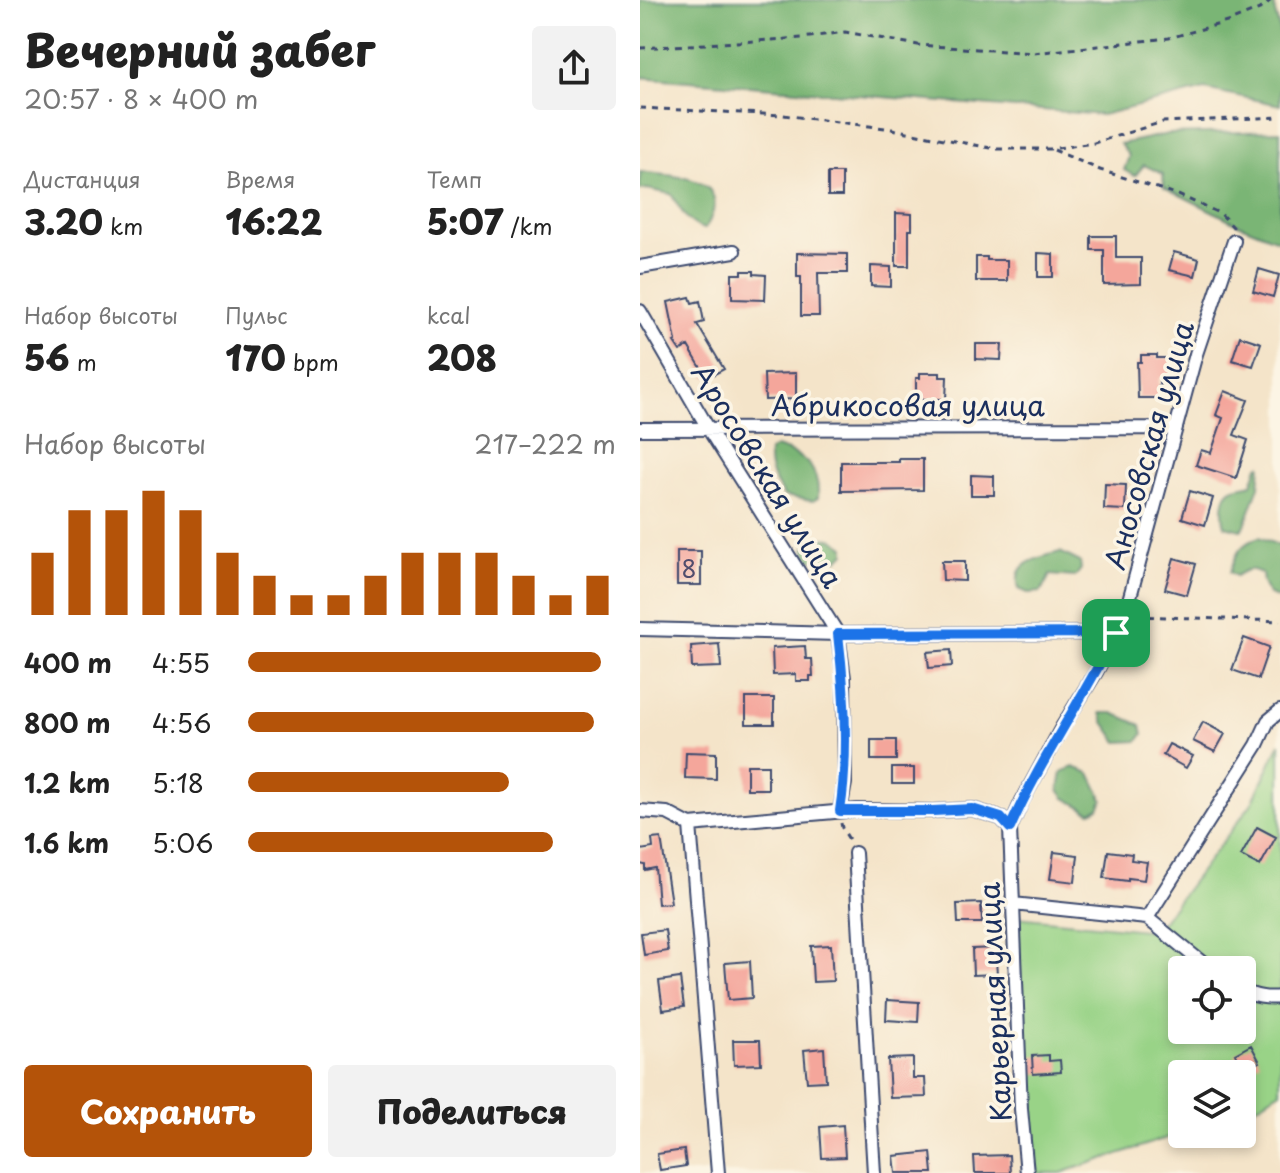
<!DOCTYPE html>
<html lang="ru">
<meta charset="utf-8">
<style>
:root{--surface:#fff;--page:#f2f2f2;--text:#222;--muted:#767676;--accent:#b45309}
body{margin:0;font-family:"Playpen Sans",sans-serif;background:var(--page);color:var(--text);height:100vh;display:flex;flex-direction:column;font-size:30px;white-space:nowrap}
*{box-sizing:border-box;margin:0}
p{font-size:26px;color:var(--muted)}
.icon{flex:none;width:44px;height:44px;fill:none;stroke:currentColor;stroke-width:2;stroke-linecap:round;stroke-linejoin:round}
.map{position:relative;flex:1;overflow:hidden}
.side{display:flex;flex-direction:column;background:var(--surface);width:640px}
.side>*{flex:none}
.controls{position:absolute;left:528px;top:956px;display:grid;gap:16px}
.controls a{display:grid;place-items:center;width:88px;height:88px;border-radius:8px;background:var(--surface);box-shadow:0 4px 12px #0003;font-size:40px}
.pin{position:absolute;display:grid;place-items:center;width:68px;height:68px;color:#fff;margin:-34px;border-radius:16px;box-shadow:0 4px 12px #0006}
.round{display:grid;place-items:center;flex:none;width:84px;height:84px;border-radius:8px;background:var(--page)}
.headline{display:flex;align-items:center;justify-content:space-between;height:136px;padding:0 24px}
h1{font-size:44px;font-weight:800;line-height:60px}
.metrics{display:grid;grid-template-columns:repeat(3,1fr);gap:12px;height:136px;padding:8px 24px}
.metrics div{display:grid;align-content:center}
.metrics b{font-size:34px;font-weight:800}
.metrics small{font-size:22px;font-weight:400}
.metrics p{font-size:22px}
.chart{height:224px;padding:16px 24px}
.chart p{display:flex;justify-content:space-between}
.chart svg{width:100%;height:144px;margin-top:8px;stroke:var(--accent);stroke-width:6}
.action{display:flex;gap:16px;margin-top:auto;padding:16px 24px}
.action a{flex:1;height:92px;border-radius:8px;background:var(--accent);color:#fff;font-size:32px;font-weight:800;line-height:92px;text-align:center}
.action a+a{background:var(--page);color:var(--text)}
ul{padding:0 24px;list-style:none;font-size:26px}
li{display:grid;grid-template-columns:128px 96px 1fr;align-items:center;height:60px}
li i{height:20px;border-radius:10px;background:var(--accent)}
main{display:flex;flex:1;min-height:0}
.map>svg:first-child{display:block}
</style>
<main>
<section class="side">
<div class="headline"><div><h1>Вечерний забег</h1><p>20:57 · 8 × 400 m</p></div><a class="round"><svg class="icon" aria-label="share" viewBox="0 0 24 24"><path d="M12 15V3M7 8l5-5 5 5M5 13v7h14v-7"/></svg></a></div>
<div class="metrics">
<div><p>Дистанция</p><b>3.20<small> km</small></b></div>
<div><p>Время</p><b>16:22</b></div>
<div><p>Темп</p><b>5:07<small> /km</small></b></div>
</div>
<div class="metrics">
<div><p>Набор высоты</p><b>56<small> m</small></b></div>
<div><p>Пульс</p><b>170<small> bpm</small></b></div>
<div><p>kcal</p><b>208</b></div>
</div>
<div class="chart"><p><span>Набор высоты</span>217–222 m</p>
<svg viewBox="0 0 160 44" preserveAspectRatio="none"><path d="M5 44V25M15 44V12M25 44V12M35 44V6M45 44V12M55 44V25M65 44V32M75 44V38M85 44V38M95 44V32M105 44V25M115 44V25M125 44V25M135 44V32M145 44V38M155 44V32"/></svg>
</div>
<ul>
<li><b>400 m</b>4:55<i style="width:96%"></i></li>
<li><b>800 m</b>4:56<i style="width:94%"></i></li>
<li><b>1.2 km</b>5:18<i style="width:71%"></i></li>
<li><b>1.6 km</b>5:06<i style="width:83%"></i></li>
</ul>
<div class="action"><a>Сохранить</a><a>Поделиться</a></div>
</section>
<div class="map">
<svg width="640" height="1173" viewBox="0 0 640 1173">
<rect width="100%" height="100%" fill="#fcf5e5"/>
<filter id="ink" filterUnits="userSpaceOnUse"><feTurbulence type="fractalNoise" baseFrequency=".0125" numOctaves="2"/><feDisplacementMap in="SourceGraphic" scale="16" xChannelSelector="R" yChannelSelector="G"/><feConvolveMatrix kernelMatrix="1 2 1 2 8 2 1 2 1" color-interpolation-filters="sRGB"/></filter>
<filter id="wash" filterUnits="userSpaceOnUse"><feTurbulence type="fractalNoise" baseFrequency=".006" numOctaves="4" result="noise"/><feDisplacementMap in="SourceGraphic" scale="32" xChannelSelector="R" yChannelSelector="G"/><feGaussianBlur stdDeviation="1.8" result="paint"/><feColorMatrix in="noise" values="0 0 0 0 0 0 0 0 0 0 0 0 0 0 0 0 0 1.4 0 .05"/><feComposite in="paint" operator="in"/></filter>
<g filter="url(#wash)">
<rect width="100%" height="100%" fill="#f4e4c9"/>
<!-- green -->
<path fill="#99d387" stroke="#5a8172" stroke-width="2" fill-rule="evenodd" d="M640,743V1091L609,1111L602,1114V1074H542V1133L421,1173H394L377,917L515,931L612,803ZM542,970H602V1030H542Z"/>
<!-- forest -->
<path fill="#7ab574" stroke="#4a7269" stroke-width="2" d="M0,0H636C632,11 638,20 640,32C640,55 640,81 640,105L565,89L462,115L0,77Z
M640,131V241L598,224L524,187L523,174L504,165L495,176L484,170L489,156L480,144L528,134Z
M0,172C36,177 98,175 65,229C48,226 40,208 31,194L7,189L0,190Z
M136,447C164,455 180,467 178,498L173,501L144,496C134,481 127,469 129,451Z
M621,465L619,486L605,525L601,530L585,526C582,516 581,494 592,489C598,486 606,486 612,484L618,466Z
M619,537L640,546V596L638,598L629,595L623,583L622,574C611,567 607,569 596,576L590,572C597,552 599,545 619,537Z
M173,538L193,539L205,547V553L198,560H170L164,549Z
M420,552L440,562L441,569L435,577L410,575L401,592L388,593L379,589C371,561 400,558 420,552Z
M461,713H473L501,725L503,734L498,741L478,742L464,722Z
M433,767L450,773L463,800L459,808L451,812L425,798L419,790L422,772Z"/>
<g id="blocks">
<!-- building -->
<path fill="#f4a69b" d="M188,173H202V196H188Z
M256,213L272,214V230H269V266H256Z
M451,236H476V258H501V284L464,285V250H451Z
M534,252L559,259L555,276L529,270Z
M157,253L207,254V273H178L179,316H161V277H157Z
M398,253L413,254V277H398Z
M336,257H347V260H367V281H336Z
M231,266L251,267V287L231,286Z
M619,269L639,275L633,297L613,291Z
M102,271H114V274L126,275L125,300L92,299V274H102Z
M50,297L52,303L60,301L64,322L57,324L84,369L67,378L48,346L40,351L34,342L36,341L28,302Z
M600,336L621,343L613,366L592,360Z
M336,344H362L361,360L336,359Z
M501,355H517V358H530V378H519L520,398H498L497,362H501Z
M156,373V399L125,400L124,374Z
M280,373H300V377H307L306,399H276V378H280Z
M585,391L608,400L594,435L608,440L596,478L556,465L561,450L571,453L583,418L576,415Z
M259,459H283V490L201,491V462H259Z
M331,475L354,476V495H331Z
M465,484L486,485L485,510L464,509Z
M550,491L573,498L565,525L542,518Z
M37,551H61V585H37Z
M534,558L556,564L547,595L525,589Z
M302,561H325V581L303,580Z
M604,638L629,647L618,679L592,670Z
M79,644L81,667L52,668L51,646Z
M165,646L166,659H172L173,676H170V681H156V674L133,675L132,648Z
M311,650L312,666L289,668L287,652Z
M106,698H134V724H106Z
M563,722L585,734L575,752L553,741Z
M231,740H256V760H231Z
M529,744L553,756L546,768L523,755Z
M46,752L76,753V779L45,778Z
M107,765H128V789H107Z
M252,768H274V784H252Z
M617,827L636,837L620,866L601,856Z
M21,838L31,903L18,904L15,868L5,870V865L0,864V850L13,848L12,839Z
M468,851L492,854L491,860L507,862L504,880L488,878V881L464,878Z
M414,852L438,855L435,882L410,879Z
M341,903L342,923H318L317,904Z
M25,930L28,951L4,955L1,933Z
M191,945L193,981L173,982L171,946Z
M355,948L357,974L333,975L332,949Z
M110,961L112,998L88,1000L85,963Z
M40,978L44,1007L23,1010L19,981Z
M247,1000L279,1002L278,1022L246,1020Z
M93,1040H120L121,1064L94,1065Z
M611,1045L620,1062L603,1070L595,1054Z
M184,1048L186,1081L167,1082L164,1050Z
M409,1055V1061L420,1060L421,1072L393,1074L392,1056Z
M273,1058V1078H285L286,1097L250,1098L248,1059Z
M203,1125L205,1157L182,1158L180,1127Z
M44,1150L46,1166L20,1170L17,1154Z
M291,1152L293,1173H256L254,1156Z
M369,1155L370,1173H335L334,1156Z"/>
</g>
</g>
<g filter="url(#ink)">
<use href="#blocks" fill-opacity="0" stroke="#3c4a6e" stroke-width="2"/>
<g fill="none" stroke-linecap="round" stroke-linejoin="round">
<defs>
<path id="street" d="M0,267L94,251
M0,311L68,428L198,634L204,678L205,783L200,811
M0,429L535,428
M0,629L198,634L476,633
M0,811L27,813L50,825L217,810L293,811L332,809L361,818L370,828
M50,825L78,1173
M215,853L234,1173
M373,904L507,918L571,970
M507,918L617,745L628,721L640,711
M602,991C615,996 626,999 640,997
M387,1173L381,1109L370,828L382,801L421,729L456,672L485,615L556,354L594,241"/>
</defs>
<!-- street casing -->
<use href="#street" stroke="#3c4a6e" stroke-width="16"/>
<!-- path -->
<path stroke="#3c4a6e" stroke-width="3" stroke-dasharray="6 6" stroke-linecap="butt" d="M0,48L163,38L205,32L278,45L394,53L529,38L587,22L622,8L631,0
M0,108L143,115L252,129L356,149H410L454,143L523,122L640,117
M414,150L460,170L536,194L581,214L593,227V231
M496,616L640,621
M201,823L202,828L210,841"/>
<!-- street -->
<use href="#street" stroke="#fff" stroke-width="12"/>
</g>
</g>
<g fill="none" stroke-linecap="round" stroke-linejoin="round" filter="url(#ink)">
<defs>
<path id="route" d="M476,633C443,699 400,760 370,828L361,818L332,809L293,811H200C209,753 205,692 198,634Z"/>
</defs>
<!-- route casing -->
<use href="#route" stroke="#fff" stroke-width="16"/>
<!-- route -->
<use href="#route" stroke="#1a73e8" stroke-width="10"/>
</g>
<g text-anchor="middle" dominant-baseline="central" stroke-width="7" stroke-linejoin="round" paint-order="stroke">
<!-- number labels -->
<g font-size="24" fill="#514d6d">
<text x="49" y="568">8</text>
</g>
<!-- street labels -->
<g font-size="28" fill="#1b2f5e" stroke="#fcf5e5">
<text x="268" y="404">Абрикосовая улица</text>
<text transform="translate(508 445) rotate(-74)">Аносовская улица</text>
<text transform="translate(128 475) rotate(58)">Аросовская улица</text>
<text transform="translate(354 1002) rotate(-93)">Карьерная улица</text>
</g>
</g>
</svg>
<div class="controls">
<a><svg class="icon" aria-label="locate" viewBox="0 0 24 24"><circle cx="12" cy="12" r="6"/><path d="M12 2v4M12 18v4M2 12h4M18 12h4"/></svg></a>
<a><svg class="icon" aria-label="layers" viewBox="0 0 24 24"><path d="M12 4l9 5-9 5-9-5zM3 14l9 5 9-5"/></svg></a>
</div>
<div class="pin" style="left:476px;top:633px;background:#1e9e55"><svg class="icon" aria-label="arrive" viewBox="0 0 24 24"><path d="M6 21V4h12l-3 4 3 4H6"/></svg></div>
</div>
</main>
